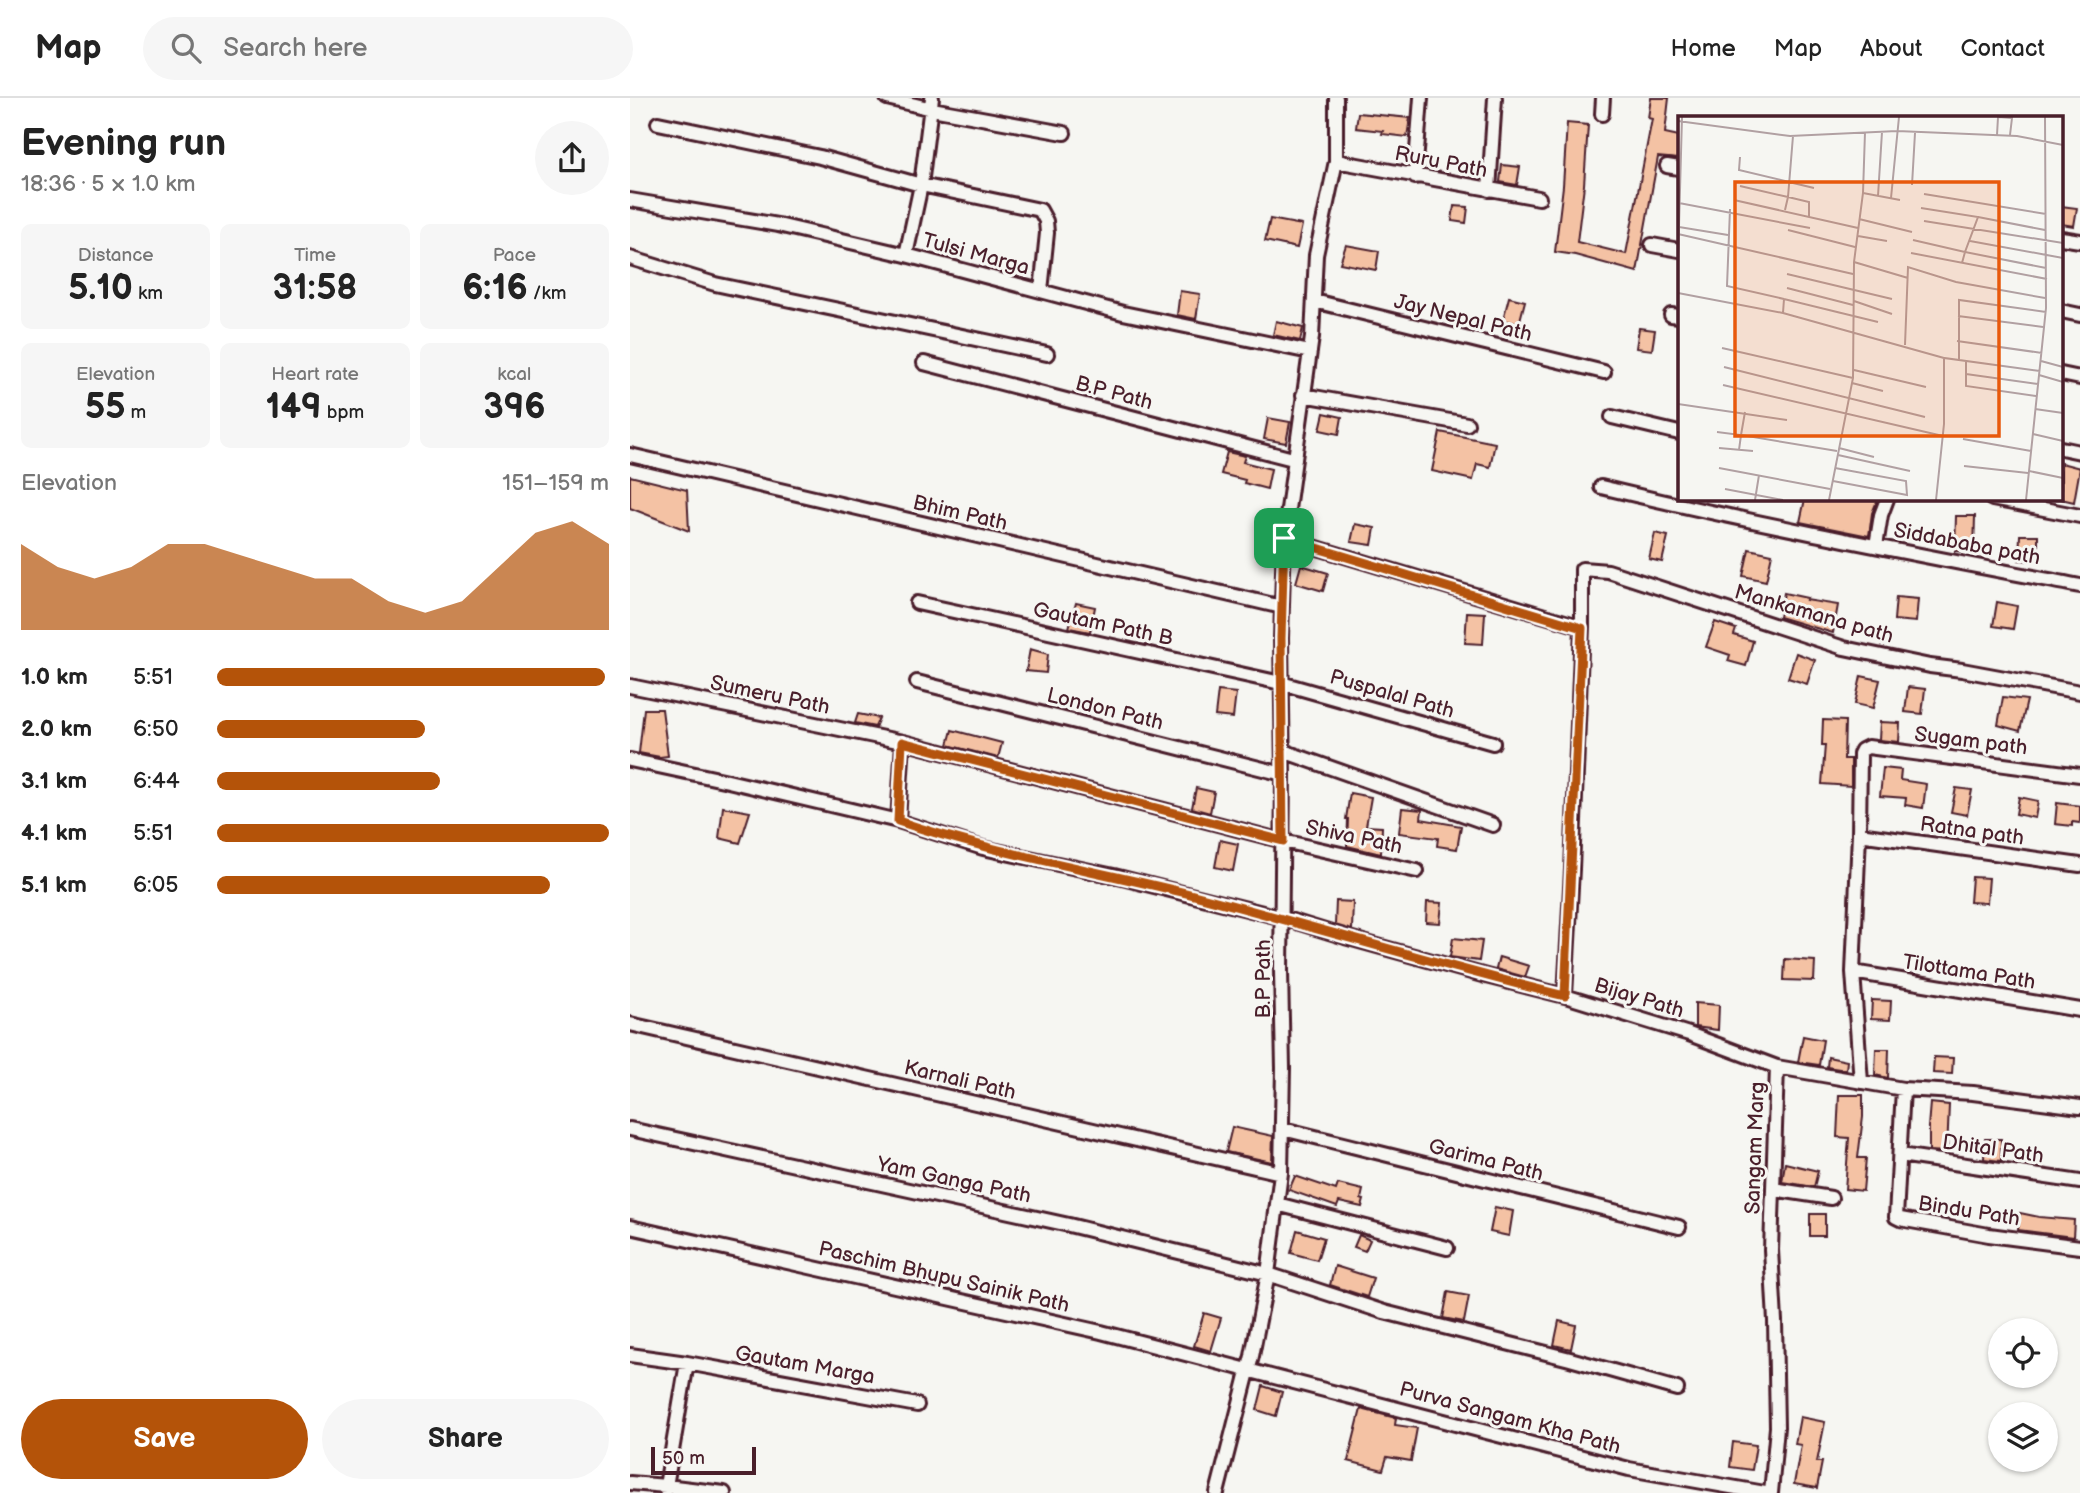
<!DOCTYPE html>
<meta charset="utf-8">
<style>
:root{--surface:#fff;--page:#f6f6f6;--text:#222;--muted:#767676;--line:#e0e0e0;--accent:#b45309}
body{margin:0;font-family:"Balsamiq Sans",sans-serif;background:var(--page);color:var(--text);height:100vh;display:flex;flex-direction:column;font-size:26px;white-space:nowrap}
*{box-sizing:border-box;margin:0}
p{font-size:23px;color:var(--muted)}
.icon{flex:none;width:38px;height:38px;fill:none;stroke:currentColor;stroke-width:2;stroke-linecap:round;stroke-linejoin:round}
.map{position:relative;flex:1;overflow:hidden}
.panel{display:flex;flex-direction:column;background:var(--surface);width:630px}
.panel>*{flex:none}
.buttons{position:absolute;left:1358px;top:1220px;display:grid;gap:14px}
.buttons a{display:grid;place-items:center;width:70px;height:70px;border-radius:50%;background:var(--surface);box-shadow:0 2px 5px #0004;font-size:35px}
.scale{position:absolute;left:21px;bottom:18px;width:105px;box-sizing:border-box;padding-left:7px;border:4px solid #4a1f2b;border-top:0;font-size:19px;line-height:24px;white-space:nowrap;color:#4a1f2b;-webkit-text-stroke:5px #f6f6f2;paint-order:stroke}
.pin{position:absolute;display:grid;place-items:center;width:60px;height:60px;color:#fff;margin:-30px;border-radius:14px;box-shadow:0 4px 10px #0006}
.round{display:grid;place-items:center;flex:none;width:74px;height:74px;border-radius:37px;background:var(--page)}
.head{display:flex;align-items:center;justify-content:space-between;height:119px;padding:0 21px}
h1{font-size:38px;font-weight:700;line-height:52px}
.figures{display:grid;grid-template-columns:repeat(3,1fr);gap:10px;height:119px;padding:7px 21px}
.figures div{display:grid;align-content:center;border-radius:10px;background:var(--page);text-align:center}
.figures b{font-size:35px;font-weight:700}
.figures small{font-size:19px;font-weight:400}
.figures p{font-size:19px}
.chart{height:196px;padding:14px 21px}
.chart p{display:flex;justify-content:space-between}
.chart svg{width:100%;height:126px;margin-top:7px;fill:var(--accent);opacity:.7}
.cta{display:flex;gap:14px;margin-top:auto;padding:14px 21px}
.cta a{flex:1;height:80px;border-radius:42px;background:var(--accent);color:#fff;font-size:28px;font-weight:700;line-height:80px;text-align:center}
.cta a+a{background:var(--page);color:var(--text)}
ul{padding:0 21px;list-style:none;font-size:23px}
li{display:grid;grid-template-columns:112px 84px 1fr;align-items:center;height:52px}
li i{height:18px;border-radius:9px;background:var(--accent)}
header{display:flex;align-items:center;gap:42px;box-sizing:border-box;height:98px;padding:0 35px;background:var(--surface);border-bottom:2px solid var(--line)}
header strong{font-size:33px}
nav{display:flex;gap:38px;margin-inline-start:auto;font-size:24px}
.search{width:490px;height:63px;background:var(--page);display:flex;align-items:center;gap:18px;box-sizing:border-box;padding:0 24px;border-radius:38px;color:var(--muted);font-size:26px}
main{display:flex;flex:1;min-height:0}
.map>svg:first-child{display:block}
</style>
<header>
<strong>Map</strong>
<div class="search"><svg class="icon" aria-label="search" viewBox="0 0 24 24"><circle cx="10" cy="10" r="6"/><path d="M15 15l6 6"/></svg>Search here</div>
<nav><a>Home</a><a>Map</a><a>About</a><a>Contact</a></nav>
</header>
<main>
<section class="panel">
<div class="head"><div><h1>Evening run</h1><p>18:36 · 5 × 1.0 km</p></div><a class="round"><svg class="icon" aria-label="share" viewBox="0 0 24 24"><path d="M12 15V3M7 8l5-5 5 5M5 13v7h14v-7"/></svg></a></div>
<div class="figures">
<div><p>Distance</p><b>5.10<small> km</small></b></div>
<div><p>Time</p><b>31:58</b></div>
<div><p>Pace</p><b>6:16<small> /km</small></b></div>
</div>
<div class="figures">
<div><p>Elevation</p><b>55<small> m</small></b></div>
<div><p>Heart rate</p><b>149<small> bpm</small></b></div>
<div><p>kcal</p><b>396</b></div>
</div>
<div class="chart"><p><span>Elevation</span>151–159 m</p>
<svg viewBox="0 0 160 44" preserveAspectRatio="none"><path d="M0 44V14L10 22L20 26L30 22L40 14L50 14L60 18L70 22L80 26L90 26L100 34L110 38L120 34L130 22L140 10L150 6L160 14V44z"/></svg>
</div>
<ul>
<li><b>1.0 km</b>5:51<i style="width:99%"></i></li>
<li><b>2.0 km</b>6:50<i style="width:53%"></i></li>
<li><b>3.1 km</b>6:44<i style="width:57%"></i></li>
<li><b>4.1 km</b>5:51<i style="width:100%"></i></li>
<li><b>5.1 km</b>6:05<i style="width:85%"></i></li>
</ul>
<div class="cta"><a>Save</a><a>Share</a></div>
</section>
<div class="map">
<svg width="1450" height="1395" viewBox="0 0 1450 1395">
<rect width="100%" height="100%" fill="#f6f6f2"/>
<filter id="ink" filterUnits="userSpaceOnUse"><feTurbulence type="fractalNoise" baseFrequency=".0143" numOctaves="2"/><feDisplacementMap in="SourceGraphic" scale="14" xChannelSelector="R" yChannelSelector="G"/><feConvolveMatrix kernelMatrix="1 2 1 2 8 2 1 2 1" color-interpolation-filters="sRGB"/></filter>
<g filter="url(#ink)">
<!-- building -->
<path fill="#f4c2a4" stroke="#4a1f2b" stroke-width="2" d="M1021,0H1039L1035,35L1049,38V61L1028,59L1007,174L945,157L925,154L933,88L937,25L958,27L954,87L947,144L996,156L1022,21L1018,20Z
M728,15L780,20L777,39L752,36L753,33L726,30Z
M872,67L890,69L887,87L870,84Z
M824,108L838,109L836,125L822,123Z
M1431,108L1447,110L1444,128L1431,126Z
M640,121L672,127L667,150L635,143Z
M716,147L749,153L746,172L710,165Z
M550,193L570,196L566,221L547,217Z
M879,199L895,203L889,226L873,222Z
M646,223L673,230L670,243L643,237Z
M1009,230L1025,232L1022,252L1006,250Z
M694,315L712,319L709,336L690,332Z
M638,320L660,324L656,345L634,341Z
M810,334L865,345L860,369L847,366L843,382L802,373Z
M597,354L615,358L613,364L641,371L637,391L614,385L615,382L591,376Z
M1431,365L1450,370L1444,404L1431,401Z
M0,378L57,392L59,433L0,410Z
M1175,401H1248L1242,415L1239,438L1170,424Z
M1326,418H1345L1344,454L1325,453Z
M725,426L745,430L742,447L721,444Z
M1025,435L1038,438L1032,464L1019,461Z
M1390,437H1408V463L1389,462Z
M1119,451L1142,456L1136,483L1113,478Z
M671,467L698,475L693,493L666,485Z
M1154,495L1177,500L1176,502L1208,507L1203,535L1149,519Z
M1266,499L1288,501L1286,524L1264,522Z
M1367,504L1387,508L1383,531L1363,528Z
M446,505L465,509L460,534L439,530Z
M837,514L855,515L853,546L835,545Z
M1085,524L1106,531L1104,537L1123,543L1116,568L1098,563L1100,557L1076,549Z
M400,551L418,556L416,575L396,573Z
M1166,555L1185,562L1177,586L1158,580Z
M1231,578L1250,582L1243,610L1225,606Z
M1278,589L1295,591L1292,616L1275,614Z
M588,593L606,595L603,620L585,618Z
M1373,599L1397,602L1390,633L1368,627Z
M14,611H32L38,658L30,659L9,655Z
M228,616L249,620L245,629L225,625Z
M1193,622L1215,623L1214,661H1221V688L1192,686L1195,647H1192Z
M1250,624L1270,625L1269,644L1249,642Z
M322,632L372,645L368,660L318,647Z
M1253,670L1271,672L1270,682L1296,686L1293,710L1275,707L1276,700L1250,698Z
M566,690L584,694L580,715L562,710Z
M1326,690L1342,692L1337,717L1321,714Z
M720,695L741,699L736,728L752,729L751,756L717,748L718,721H716Z
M1389,699L1408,703L1405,720L1386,716Z
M1427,705L1450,708V725L1442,724V728L1425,726Z
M93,709L120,714L110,745L89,740Z
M772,710L792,712L791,721L831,728L827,751L807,748L808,740L769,735Z
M590,742L608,746L603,773L585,769Z
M1342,779L1359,780L1357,805L1340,804Z
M706,803L723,804L722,832L705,827Z
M797,804L812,805L810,825L796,824Z
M823,840L852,843L849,863L820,859Z
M869,859L899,868L895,879L866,871Z
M1155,861L1185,863L1184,883L1154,882Z
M1242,902L1261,903L1260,922L1241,921Z
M1065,905L1089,907L1088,932L1065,929Z
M1173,938L1193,942L1189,967L1168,964Z
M1246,951H1259L1258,980L1245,977Z
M1198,959L1217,963L1216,972L1197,969Z
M1304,959L1323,960L1322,976L1303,975Z
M1209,997H1233V1019L1228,1060H1236L1233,1093L1215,1091L1219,1040L1207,1039Z
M1300,1005L1319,1007L1317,1054L1299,1053V1029H1298Z
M602,1029L643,1038L642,1064L596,1054Z
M1355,1041H1371V1063L1354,1061Z
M1155,1065L1188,1073L1184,1089L1152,1084Z
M665,1078L706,1092L708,1086L733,1092L731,1101L734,1102L732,1109L709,1104L707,1109L659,1092Z
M865,1109L883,1113L879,1138L860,1134Z
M1390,1115L1409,1119L1444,1122L1443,1139L1388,1132Z
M1180,1116H1195V1138H1180Z
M667,1132L694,1140L687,1162L661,1155Z
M729,1137L740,1142L735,1153L724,1149Z
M705,1168L743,1180L737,1199L700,1187Z
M818,1194L839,1198L834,1224L813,1220Z
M574,1215L591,1220L581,1253L564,1248Z
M929,1223L946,1227L941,1251L924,1247Z
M633,1288L652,1294L646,1318L627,1312Z
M731,1311L766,1320L765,1327L787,1330L781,1363L757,1359L753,1372L718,1363Z
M1170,1319L1195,1324L1187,1364H1192L1187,1390L1164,1386L1171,1347L1165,1346Z
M1103,1344L1126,1347L1122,1372L1100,1369Z"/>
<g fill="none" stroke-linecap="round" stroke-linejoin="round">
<defs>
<path id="minor" d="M257,0L302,11L434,35
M972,16L973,0
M28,25L190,59L291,87L302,0
M706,63L909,100
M1037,68L1049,70
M785,79L791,0
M859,92L865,0
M0,102L148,127L276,157L493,215L680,254
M1431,140L1450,143
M1022,147L1049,152
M276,157L291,87L410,112L416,123L417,135L411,193
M0,160L85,186L417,256
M684,203L974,274
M1431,213L1450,217
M1041,217L1049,218
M294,265L663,361
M1431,276L1450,280
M673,297L837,326
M982,319L1049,335
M1431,350L1450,354
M0,357L652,509
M971,389C1130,427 1290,457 1450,488
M1362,401L1450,418
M654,440L952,529
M1246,448L1251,417L1257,401
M287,505L651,585L863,645
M287,584L653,676
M0,588L273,644
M653,653L863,727
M0,662L98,683L268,723L353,750L484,778L653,820L715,839L856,878L935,898L1059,936L1147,969
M268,723L273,644L653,743L787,773
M1229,736L1450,767
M1223,874L1450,912
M935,898L942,771L952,529V471L978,473L1214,550L1300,568L1332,572L1450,594
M0,926L651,1075
M1231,984L1223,874L1229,736L1230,656L1232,652L1238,649L1450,677
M1273,991L1266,1119L1270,1121L1359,1137L1450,1149
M0,1031L439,1127L638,1176L754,1214L940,1261L1047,1291
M653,1031L1049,1129
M1270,1057L1450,1084
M1143,1091L1201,1100
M647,1106L817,1150
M0,1129L471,1234L999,1371L1135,1395
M0,1257L57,1265L287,1307
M57,1265L36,1388L94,1395
M0,1385L36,1388V1393
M587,1395L622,1258L638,1176L651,1075L653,970L651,873L653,676L651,540L654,440L682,239L686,157L706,63V0
M1141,1395L1147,1329L1145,1223L1141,1152L1147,969L1273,991L1343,995L1450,1009"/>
</defs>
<!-- minor casing -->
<use href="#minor" stroke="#4a1f2b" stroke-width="18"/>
<!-- minor -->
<use href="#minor" stroke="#f6f6f2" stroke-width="12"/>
</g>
</g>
<g fill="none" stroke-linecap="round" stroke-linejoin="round" filter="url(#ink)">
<defs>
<path id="route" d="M654,440L952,530L935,898C808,867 683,828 556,795C460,771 362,755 268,723L272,644L653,743L651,540Z"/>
</defs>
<!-- route casing -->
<use href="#route" stroke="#fff" stroke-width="14"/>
<!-- route -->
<use href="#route" stroke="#b45309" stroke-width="9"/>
</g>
<g text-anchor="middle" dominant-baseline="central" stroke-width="6" stroke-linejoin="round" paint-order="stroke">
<!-- street labels -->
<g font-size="21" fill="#4a1f2b" stroke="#f6f6f2">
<text transform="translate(811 64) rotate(11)">Ruru Path</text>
<text transform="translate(346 156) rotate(15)">Tulsi Marga</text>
<text transform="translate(833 220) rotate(14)">Jay Nepal Path</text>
<text transform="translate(484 295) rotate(15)">B.P Path</text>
<text transform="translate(330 415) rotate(13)">Bhim Path</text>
<text transform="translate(1337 446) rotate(11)">Siddababa path</text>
<text transform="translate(1184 516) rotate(16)">Mankamana path</text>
<text transform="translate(473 526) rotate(12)">Gautam Path B</text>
<text transform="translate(762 596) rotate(16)">Puspalal Path</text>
<text transform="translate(140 597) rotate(12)">Sumeru Path</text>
<text transform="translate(475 611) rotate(14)">London Path</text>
<text transform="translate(1341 643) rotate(7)">Sugam path</text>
<text transform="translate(1342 733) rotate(8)">Ratna path</text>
<text transform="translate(724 739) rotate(12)">Shiva Path</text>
<text transform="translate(1339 874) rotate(9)">Tilottama Path</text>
<text transform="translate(633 881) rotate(-90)">B.P Path</text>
<text transform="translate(1009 900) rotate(17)">Bijay Path</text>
<text transform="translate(330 982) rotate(13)">Karnali Path</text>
<text transform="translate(1125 1050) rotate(-88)">Sangam Marg</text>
<text transform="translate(1363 1051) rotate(8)">Dhital Path</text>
<text transform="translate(856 1062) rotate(14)">Garima Path</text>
<text transform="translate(324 1082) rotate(12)">Yam Ganga Path</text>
<text transform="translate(1339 1113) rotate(9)">Bindu Path</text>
<text transform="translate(314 1179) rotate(13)">Paschim Bhupu Sainik Path</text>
<text transform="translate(175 1267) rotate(10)">Gautam Marga</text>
<text transform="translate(880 1320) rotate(15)">Purva Sangam Kha Path</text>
</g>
</g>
<!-- overview -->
<g transform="translate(1048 18)">
<rect width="385" height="385" fill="#f6f6f2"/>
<path fill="none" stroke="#b1a0a2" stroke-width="2" d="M0,5L112,20L219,15L339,20L385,29M319,19L320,1L334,2L332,19M62,41L61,54L136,72M234,69L237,17M62,70L110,81L115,20M185,77L222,84M246,78L368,98M200,80L204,16M213,82L221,1M56,84L180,112M1,87L132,112M243,92L300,101L287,136L368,152M52,93L49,170L106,183M107,94L110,81L131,86V101M300,101L367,114M181,103L234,116M246,105L385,127M1,111L50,119M110,114L177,131M0,118L175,158M180,120L209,125M235,124L287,136L284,147M292,125L385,142M233,137L369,163M176,146L230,162M0,147L4,1M109,158L214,183M109,172L175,189M0,177L105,197L266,242M176,185L214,198M105,197L106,183L200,206M280,200L365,211M279,225L364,237M227,229L230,151L278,166L367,182M44,232L175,262M281,245V184L368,196M363,245L385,251M288,246V270L358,280M46,251L247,301M176,254L248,271M288,258L360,268M361,259L385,266M174,267L205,275M45,269L265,320M0,288L109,304M357,293L385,297M67,296L63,319L159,335M39,316L63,319L61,334M355,318L385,325M285,323L353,335M41,332L75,335M161,332L196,341M160,339L232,355M286,350L350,357M41,352L152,373M351,355L385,362M155,365L229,379L228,365L157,352M47,373L105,384M77,384L81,359M151,384L175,262L176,146L185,77L187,16M258,384L266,308V242L362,255M348,384L368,192L367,1"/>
<path fill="#e8590c" fill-opacity="0.15" stroke="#e8590c" stroke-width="3.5" d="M57,66H321V320H57Z"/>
<rect width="385" height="385" fill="none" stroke="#4a1f2b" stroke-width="3.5"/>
</g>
</svg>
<div class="buttons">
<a><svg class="icon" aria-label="locate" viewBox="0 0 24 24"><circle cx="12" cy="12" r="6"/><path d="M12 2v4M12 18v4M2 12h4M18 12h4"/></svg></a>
<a><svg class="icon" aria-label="layers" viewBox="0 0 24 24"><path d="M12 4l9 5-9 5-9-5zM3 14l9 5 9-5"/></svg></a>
</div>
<div class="scale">50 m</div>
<div class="pin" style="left:654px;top:440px;background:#1e9e55"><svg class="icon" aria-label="arrive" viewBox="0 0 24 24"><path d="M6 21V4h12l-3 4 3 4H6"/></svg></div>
</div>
</main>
